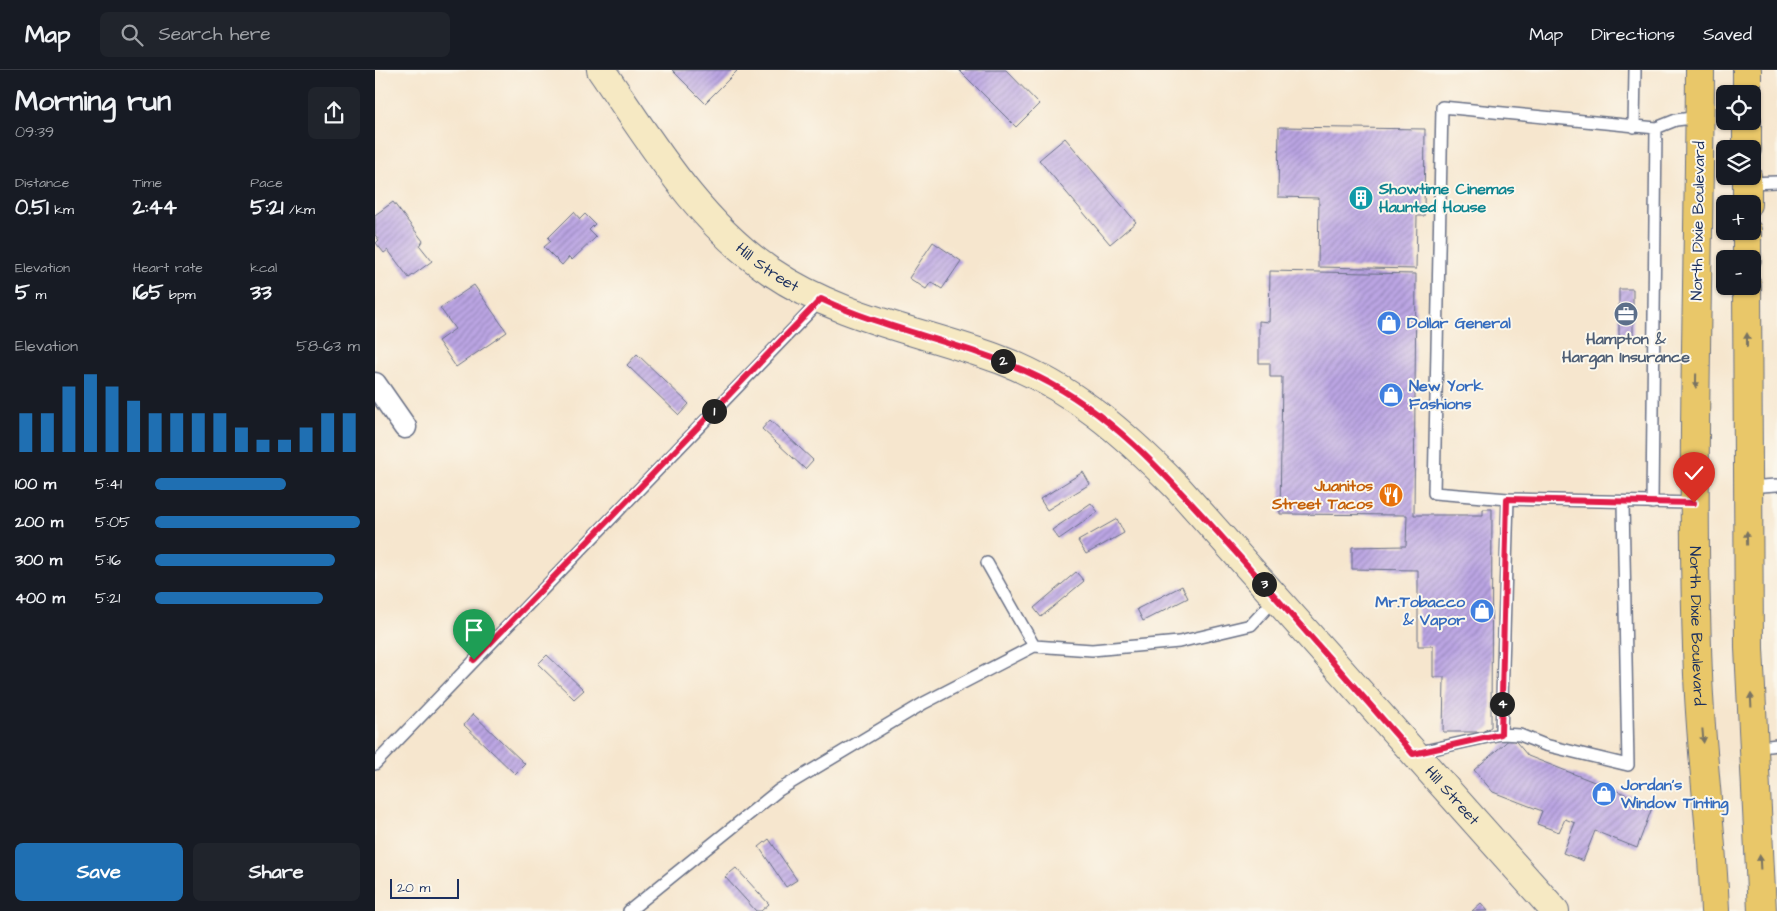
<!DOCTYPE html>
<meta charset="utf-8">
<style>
:root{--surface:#171b24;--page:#20242c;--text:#f1f3f6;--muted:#9ea1a6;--line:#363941;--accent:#1f6fb2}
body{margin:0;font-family:"Architects Daughter",sans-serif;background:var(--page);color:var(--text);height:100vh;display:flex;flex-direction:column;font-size:19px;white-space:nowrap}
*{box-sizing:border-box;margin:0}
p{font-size:16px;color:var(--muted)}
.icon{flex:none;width:28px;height:28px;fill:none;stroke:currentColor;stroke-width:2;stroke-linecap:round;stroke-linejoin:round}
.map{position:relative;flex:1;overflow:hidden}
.details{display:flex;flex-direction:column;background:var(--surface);width:375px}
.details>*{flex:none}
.controls{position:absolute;left:1341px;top:15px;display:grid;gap:10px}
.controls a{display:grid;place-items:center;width:45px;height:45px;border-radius:8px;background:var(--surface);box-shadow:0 1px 4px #0004;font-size:25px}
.scale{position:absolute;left:15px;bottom:12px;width:69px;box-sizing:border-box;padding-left:5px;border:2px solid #1b2f5e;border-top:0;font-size:14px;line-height:18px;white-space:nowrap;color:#1b2f5e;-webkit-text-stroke:4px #fbf7ec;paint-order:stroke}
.pin{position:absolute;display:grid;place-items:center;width:42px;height:42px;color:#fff;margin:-51px -21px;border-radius:50% 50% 50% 0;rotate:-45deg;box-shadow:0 0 5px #0007}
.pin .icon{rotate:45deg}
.km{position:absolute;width:25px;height:25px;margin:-12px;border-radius:50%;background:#222;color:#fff;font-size:14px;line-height:25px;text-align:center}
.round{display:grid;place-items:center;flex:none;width:52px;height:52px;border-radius:8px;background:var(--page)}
.headline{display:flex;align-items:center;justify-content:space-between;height:85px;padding:0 15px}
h1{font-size:28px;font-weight:800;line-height:38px}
.metrics{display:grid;grid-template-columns:repeat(3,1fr);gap:8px;height:85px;padding:5px 15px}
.metrics div{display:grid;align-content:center}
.metrics b{font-size:21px;font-weight:800}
.metrics small{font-size:14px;font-weight:400}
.metrics p{font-size:14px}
.chart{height:140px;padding:10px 15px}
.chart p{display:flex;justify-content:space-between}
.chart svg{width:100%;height:90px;margin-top:5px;stroke:var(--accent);stroke-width:6}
.cta{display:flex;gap:10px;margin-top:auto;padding:10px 15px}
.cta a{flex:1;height:58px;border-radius:8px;background:var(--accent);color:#fff;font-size:20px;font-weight:800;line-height:58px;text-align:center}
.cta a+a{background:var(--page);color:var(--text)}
ul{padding:0 15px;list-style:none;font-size:16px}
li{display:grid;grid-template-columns:80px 60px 1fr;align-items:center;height:38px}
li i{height:12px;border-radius:6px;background:var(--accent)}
header{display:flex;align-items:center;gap:30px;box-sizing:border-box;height:70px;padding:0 25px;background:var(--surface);border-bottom:1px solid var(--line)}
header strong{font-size:24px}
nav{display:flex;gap:28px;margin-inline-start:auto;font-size:18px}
.search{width:350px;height:45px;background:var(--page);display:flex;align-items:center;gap:12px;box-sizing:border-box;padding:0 18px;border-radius:8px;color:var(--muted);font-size:19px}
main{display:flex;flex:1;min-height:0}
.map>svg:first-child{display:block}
</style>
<header>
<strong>Map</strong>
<div class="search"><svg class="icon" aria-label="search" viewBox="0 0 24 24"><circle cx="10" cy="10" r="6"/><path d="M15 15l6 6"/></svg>Search here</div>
<nav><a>Map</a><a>Directions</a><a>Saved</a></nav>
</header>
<main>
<section class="details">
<div class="headline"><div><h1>Morning run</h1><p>09:39</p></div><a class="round"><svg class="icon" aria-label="share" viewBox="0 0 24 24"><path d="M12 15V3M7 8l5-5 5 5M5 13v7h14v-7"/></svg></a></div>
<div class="metrics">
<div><p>Distance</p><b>0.51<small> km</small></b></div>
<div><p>Time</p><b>2:44</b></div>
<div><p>Pace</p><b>5:21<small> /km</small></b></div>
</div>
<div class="metrics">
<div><p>Elevation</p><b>5<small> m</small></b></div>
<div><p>Heart rate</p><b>165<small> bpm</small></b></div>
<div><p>kcal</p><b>33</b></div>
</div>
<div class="chart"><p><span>Elevation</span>58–63 m</p>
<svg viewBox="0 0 160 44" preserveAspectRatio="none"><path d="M5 44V25M15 44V25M25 44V12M35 44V6M45 44V12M55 44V19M65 44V25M75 44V25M85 44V25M95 44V25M105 44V32M115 44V38M125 44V38M135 44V32M145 44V25M155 44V25"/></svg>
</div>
<ul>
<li><b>100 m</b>5:41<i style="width:64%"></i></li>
<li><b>200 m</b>5:05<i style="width:100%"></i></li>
<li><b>300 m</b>5:16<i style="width:88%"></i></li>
<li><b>400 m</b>5:21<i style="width:82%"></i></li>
</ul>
<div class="cta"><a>Save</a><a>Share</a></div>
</section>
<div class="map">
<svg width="1402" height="841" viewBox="0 0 1402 841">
<defs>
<pattern id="building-hatch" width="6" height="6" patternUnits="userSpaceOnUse" patternTransform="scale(1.25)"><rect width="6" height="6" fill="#bba5e3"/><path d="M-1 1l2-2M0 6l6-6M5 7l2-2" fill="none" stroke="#9787bb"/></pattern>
</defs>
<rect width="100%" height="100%" fill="#fbf7ec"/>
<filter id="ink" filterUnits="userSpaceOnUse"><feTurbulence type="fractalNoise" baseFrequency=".02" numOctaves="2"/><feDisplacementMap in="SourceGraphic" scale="10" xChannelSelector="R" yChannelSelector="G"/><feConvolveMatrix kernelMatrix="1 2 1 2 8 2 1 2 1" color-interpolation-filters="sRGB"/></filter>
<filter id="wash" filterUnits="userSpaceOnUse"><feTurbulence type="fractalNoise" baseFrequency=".0096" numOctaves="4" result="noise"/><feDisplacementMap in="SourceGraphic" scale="20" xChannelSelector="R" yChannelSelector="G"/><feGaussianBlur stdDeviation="1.12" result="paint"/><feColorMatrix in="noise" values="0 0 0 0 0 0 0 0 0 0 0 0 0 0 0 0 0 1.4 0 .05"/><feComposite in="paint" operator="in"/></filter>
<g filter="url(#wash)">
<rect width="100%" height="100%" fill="#f6e6ce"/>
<g id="blocks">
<!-- building -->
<path fill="url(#building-hatch)" d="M297,0H360L362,1L330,33Z
M584,0H631L664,34L641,57Z
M904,57L1050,59L1049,146H1042L1041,199L943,197L944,128L903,127Z
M690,68L761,152L735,174L664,90Z
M18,132L48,171L45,176L57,191L34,208L13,180L9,183L1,173L4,170L0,165V145Z
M199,142L205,149L210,144L220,154L214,160L221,167L197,190L194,187L187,195L169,177L176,171L173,168Z
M558,172L586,191L567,219L556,212L551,219L534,208Z
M895,201L1041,204L1039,445H1108V439H1117L1116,657L1107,662H1068L1069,607H1058V576H1043V500L977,499V477L1031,476L1032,445L905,444L907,307H895V293H884V251L894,252Z
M99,215L132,262L81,297L63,271L80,259L65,238Z
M1244,219H1258V268L1244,269Z
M262,284L314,334L304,345L252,295Z
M395,350L438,390L430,399L387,359Z
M708,402L715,414L672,440L665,429Z
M716,433L723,442L684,469L677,460Z
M742,449L749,463L711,484L703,471Z
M701,502L709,511L666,547L659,538Z
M807,516L813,528L768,551L762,539Z
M172,585L209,620L199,629L163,594Z
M98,644L150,694L140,704L89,655Z
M1137,667L1153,686L1278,735L1262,778L1220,761L1208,791L1188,783L1200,753L1190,749L1184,762L1162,754L1167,741L1118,722L1099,700Z
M394,769L422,810L411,817L384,777Z
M361,798L394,834L386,841H381L350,807Z
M1106,833L1113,841H1097Z"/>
</g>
</g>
<g filter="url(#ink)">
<use href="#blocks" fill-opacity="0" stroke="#686f85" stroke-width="1"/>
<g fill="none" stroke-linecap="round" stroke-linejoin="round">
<defs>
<path id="lane" d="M1259,57L1260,0
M1372,113L1402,112
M1371,417L1402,415
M1133,429L1059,423L1067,37L1281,58L1301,50L1325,47
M1277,433L1281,58
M612,493L659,576L717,580L804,572L876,555L901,528
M1126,664L1145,665L1170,675L1253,695L1248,433
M1378,678L1402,675
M1040,683L1126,664L1133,429L1319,433
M0,694L446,230
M254,841L404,720L549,633L659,576"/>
<path id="street" d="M0,314L30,357"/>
<g id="secondary">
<path id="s1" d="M226,0C276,72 322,151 395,201C465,249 549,261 626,290C697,317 750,364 802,417L1180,841"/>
</g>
<g id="highway">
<path id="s2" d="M1325,0C1324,202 1315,403 1323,605C1326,684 1337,762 1340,841"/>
<path d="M1372,24V0"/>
<path d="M1372,79V51"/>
<path d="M1372,134V106"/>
<path d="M1372,189V161"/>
<path d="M1372,216L1374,578L1387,841"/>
</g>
</defs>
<!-- lane casing -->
<use href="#lane" stroke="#686f85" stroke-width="14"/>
<!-- street casing -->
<use href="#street" stroke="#686f85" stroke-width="25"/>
<!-- secondary casing -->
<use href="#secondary" stroke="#686f85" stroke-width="30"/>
<!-- highway casing -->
<use href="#highway" stroke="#686f85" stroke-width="30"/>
<!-- lane -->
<use href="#lane" stroke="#fff" stroke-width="11"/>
<!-- street -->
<use href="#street" stroke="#fff" stroke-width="22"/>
<!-- secondary -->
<use href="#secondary" stroke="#f6e9c3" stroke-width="28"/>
<!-- highway -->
<use href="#highway" stroke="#e9c769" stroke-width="28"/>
</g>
<!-- one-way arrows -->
<defs><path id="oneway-solid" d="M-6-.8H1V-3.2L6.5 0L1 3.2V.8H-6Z" transform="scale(1.25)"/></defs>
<g fill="#787363">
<use href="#oneway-solid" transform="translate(1372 270) rotate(-90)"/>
<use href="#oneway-solid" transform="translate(1321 311) rotate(91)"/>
<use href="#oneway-solid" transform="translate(1372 468) rotate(-91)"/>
<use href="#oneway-solid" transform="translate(1376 630) rotate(-93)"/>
<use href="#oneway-solid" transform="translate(1328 666) rotate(85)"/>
<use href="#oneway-solid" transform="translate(1385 792) rotate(-93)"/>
</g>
</g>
<g fill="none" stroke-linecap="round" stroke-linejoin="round" filter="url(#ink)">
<defs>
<path id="route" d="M99,590L446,229C516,262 594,273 663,307C741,345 798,413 855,476C917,545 977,614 1038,684L1126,664L1132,429L1319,433"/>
</defs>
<!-- route casing -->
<use href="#route" stroke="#fff" stroke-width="10"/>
<!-- route -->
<use href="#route" stroke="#e11d48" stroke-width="6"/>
</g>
<!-- icons -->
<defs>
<symbol id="building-disc" viewBox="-11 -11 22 22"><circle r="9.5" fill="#0f9aa8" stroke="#fbf7ec"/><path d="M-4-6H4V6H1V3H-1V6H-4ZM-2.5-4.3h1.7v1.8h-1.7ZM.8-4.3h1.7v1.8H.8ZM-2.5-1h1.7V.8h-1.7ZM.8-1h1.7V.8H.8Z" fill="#fff"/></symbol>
<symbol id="office-disc" viewBox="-11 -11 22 22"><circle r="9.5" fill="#5c6f8a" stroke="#fbf7ec"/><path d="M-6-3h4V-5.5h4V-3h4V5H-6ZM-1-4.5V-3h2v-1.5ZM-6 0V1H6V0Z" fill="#fff"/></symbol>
<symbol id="shop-disc" viewBox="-11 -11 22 22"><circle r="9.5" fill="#3f7fe0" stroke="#fbf7ec"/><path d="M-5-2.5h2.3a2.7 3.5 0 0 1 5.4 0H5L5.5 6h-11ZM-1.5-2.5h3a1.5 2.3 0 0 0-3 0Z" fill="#fff"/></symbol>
<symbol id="restaurant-disc" viewBox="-11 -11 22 22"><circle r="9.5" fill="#e8710a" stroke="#fbf7ec"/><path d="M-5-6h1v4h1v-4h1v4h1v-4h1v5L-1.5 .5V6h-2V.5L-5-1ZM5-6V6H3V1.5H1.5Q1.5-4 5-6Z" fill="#fff"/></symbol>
</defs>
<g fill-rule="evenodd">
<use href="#building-disc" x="972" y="114" width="28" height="28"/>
<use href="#office-disc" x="1237" y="230" width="28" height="28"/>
<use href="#shop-disc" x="1000" y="239" width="28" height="28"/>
<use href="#shop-disc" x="1002" y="311" width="28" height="28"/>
<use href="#restaurant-disc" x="1002" y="411" width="28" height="28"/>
<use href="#shop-disc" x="1093" y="527" width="28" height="28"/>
<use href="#shop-disc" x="1215" y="710" width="28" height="28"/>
</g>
<g text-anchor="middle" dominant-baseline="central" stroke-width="4" stroke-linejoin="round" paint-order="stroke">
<!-- culture labels -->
<g font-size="16" font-weight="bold" fill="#0d838f" stroke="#fbf7ec" text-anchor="start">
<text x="1004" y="119">Showtime Cinemas<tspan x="1004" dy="18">Haunted House</tspan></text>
</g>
<!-- street labels -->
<g font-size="16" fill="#1b2f5e" stroke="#fbf7ec">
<text transform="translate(1323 151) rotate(-89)">North Dixie Boulevard</text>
<text stroke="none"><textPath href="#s1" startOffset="260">Hill Street</textPath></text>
<text stroke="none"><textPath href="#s2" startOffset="556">North Dixie Boulevard</textPath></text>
<text stroke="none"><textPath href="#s1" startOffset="1145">Hill Street</textPath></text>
</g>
<!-- shop labels -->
<g font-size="16" font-weight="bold" fill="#366cbe" stroke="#fbf7ec" text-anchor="start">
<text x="1032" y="253">Dollar General</text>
<text x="1034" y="316">New York<tspan x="1034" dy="18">Fashions</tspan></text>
<text x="1090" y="532" text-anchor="end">Mr.Tobacco<tspan x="1090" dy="18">&amp; Vapor</tspan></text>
<text x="1246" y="715">Jordan's<tspan x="1246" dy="18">Window Tinting</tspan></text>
</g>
<!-- service labels -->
<g font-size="16" font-weight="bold" fill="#4e5e75" stroke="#fbf7ec">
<text x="1251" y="269">Hampton &amp;<tspan x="1251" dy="18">Hargan Insurance</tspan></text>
</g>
<!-- food labels -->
<g font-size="16" font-weight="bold" fill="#c56008" stroke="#fbf7ec" text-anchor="end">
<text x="998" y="416">Juanitos<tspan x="998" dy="18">Street Tacos</tspan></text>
</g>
</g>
</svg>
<div class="controls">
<a><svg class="icon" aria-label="locate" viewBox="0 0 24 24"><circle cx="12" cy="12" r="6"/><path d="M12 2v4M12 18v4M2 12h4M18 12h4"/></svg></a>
<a><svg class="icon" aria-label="layers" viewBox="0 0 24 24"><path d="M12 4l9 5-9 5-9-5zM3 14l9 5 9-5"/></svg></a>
<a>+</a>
<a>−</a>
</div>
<div class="scale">20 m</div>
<div class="pin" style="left:99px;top:590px;background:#1e9e55"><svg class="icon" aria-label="arrive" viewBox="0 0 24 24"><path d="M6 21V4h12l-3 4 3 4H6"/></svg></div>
<div class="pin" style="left:1319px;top:433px;background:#d93025"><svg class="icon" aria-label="check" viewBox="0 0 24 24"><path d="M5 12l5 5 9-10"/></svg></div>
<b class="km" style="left:339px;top:341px">1</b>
<b class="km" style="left:628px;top:291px">2</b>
<b class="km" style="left:889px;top:514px">3</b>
<b class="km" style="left:1127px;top:634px">4</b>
</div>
</main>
